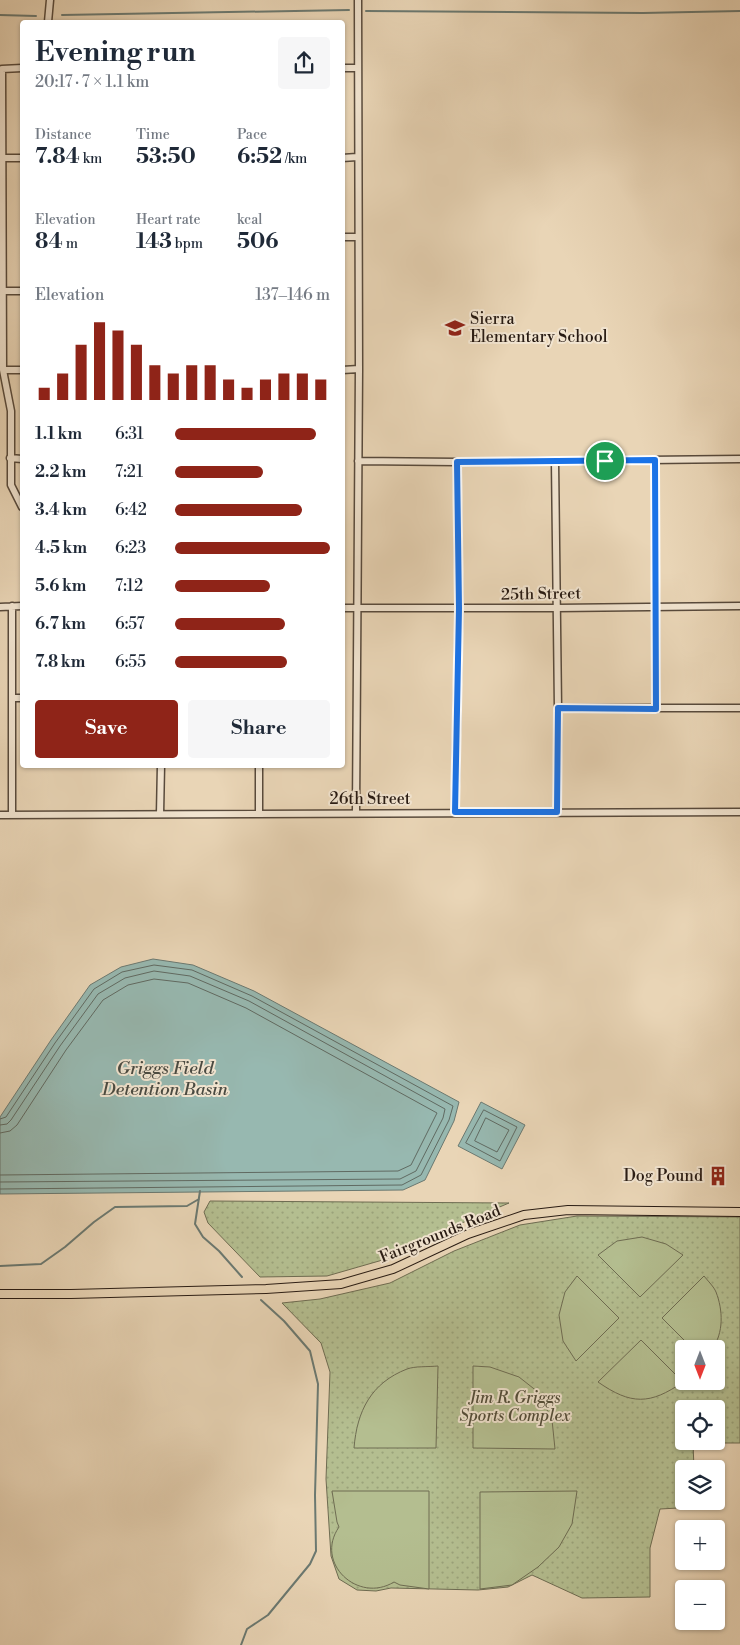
<!DOCTYPE html>
<meta charset="utf-8">
<style>
:root{--surface:#fff;--page:#f6f6f7;--text:#1f2937;--muted:#747a83;--accent:#8f2418}
body{margin:0;font-family:"Libre Bodoni",serif;background:var(--page);color:var(--text);height:100vh;display:flex;flex-direction:column;font-size:19px;white-space:nowrap}
*{box-sizing:border-box;margin:0}
p{font-size:16px;color:var(--muted)}
.icon{flex:none;width:28px;height:28px;fill:none;stroke:currentColor;stroke-width:2;stroke-linecap:round;stroke-linejoin:round}
.map{position:relative;flex:1;overflow:hidden}
.details{position:absolute;left:20px;top:20px;width:325px;height:748px;display:flex;flex-direction:column;background:var(--surface);border-radius:5px;box-shadow:0 1px 4px #0004}
.details>*{flex:none}
.needle{width:32px;rotate:180deg}
.fabs{position:absolute;left:675px;top:1340px;display:grid;gap:10px}
.fabs a{display:grid;place-items:center;width:50px;height:50px;border-radius:5px;background:var(--surface);box-shadow:0 1px 4px #0004;font-size:25px}
.pin{position:absolute;display:grid;place-items:center;width:42px;height:42px;color:#fff;margin:-21px;border:2px solid #fff;border-radius:50%;box-shadow:0 1px 5px #0007}
.round{display:grid;place-items:center;flex:none;width:52px;height:52px;border-radius:5px;background:var(--page)}
.head{display:flex;align-items:center;justify-content:space-between;height:85px;padding:0 15px}
h1{font-size:28px;font-weight:700;line-height:38px}
.metrics{display:grid;grid-template-columns:repeat(3,1fr);gap:8px;height:85px;padding:5px 15px}
.metrics div{display:grid;align-content:center}
.metrics b{font-size:21px;font-weight:700}
.metrics small{font-size:14px;font-weight:400}
.metrics p{font-size:14px}
.chart{height:140px;padding:10px 15px}
.chart p{display:flex;justify-content:space-between}
.chart svg{width:100%;height:90px;margin-top:5px;stroke:var(--accent);stroke-width:6}
.button{display:flex;gap:10px;margin-top:auto;padding:10px 15px}
.button a{flex:1;height:58px;border-radius:5px;background:var(--accent);color:#fff;font-size:20px;font-weight:700;line-height:58px;text-align:center}
.button a+a{background:var(--page);color:var(--text)}
ul{padding:0 15px;list-style:none;font-size:16px}
li{display:grid;grid-template-columns:80px 60px 1fr;align-items:center;height:38px}
li i{height:12px;border-radius:6px;background:var(--accent)}
.map>svg:first-child{display:block}
</style>
<div class="map">
<svg width="740" height="1645" viewBox="0 0 740 1645">
<defs>
<pattern id="park-dots" width="8" height="8" patternUnits="userSpaceOnUse" patternTransform="scale(1.25)"><rect width="8" height="8" fill="#b4be90"/><path d="M2 2h.1M6 6h.1" fill="none" stroke="#9ba37b" stroke-width="1.8" stroke-linecap="round"/></pattern>
</defs>
<rect width="100%" height="100%" fill="#e9d5b6"/>
<filter id="stains"><feTurbulence type="fractalNoise" baseFrequency=".004" numOctaves="4"/><feColorMatrix values="0 0 0 0 .2 0 0 0 0 .09 0 0 0 0 .02 0 0 0 .5 -.17"/></filter>
<radialGradient id="worn" r=".72"><stop offset=".6" stop-color="#630" stop-opacity="0"/><stop offset="1" stop-color="#630" stop-opacity=".3"/></radialGradient>
<!-- park -->
<path fill="url(#park-dots)" stroke="#6e6c52" fill-rule="evenodd" d="M210,1201L509,1203L431,1236L393,1257L327,1276L260,1277L208,1223L204,1212Z
M577,1216L740,1217V1443H693L694,1469H684V1501H696V1507L660,1509L650,1548V1597L582,1598L532,1575L508,1587L478,1590L391,1588L376,1591L357,1590L339,1579L331,1556L326,1479L330,1372L321,1343L282,1303L320,1299L390,1283L454,1251L520,1225ZM684,1349H716V1381H684ZM684,1409H716V1441H684Z"/>
<!-- garden -->
<path fill="#b4be90" stroke="#6e6c52" d="M642,1237L666,1244L683,1255L640,1297L598,1255L617,1241Z
M577,1276L619,1318L576,1361L563,1341L559,1315L565,1292Z
M704,1276C708,1281 714,1287 716,1292C723,1310 724,1333 712,1349H693L662,1318Z
M641,1340L683,1382C650,1405 631,1405 598,1382Z
M438,1366L436,1448H354C357,1411 371,1383 407,1369C415,1366 428,1367 438,1366Z
M473,1366L490,1367L519,1377L538,1392L552,1420L555,1449L473,1448Z
M332,1491H429V1589L400,1585L394,1582C358,1604 314,1563 339,1527L337,1522Z
M577,1491L572,1524L559,1547L538,1567L512,1585L480,1589V1492Z"/>
<!-- water -->
<path fill="#97b8b0" stroke="#6b7971" d="M153,959L193,965L254,991L459,1102L454,1121L425,1180L403,1190L0,1194V1117L51,1040L90,985L121,967Z
M481,1102L525,1125L502,1169L458,1146Z"/>
<g fill="none" stroke-linecap="round" stroke-linejoin="round">
<!-- shore -->
<path stroke="#606a62" stroke-width="1" d="M484,1110L517,1127L500,1161L466,1143Z
M486,1118L509,1130L497,1152L475,1141Z
M0,1119L6,1117L55,1043L94,989L122,972L154,965L192,970L252,996L453,1106L449,1120L421,1175L402,1185L0,1189
M0,1125L7,1124L11,1120L60,1046L98,994L125,978L154,971L190,976L249,1001L445,1109L443,1118L416,1171L400,1179L0,1182
M0,1133L10,1131L17,1125L66,1050L103,1000L128,985L154,979L188,983L246,1008L437,1113L411,1165L398,1171L0,1175"/>
<!-- stream -->
<path stroke="#6b7971" stroke-width="2" d="M366,11L643,13L740,11
M0,15L36,16
M62,15L349,10
M200,1191L195,1224L203,1237L219,1251L242,1277
M0,1266L41,1264L65,1247L94,1222L115,1207L187,1206L199,1199
M241,1645L247,1629L268,1615L310,1564L316,1551L315,1495L318,1384L310,1351L284,1321L261,1300"/>
<defs>
<path id="minor" d="M48,22L50,0
M22,68L2,69L3,370L11,411V485L22,507
M342,68H358
M2,158H22
M342,158L357,157
M342,237H358
M3,291H22
M3,370H22
M342,370L359,369
M10,458L22,459
M655,460L656,709
M358,461L457,462L740,459
M555,461L558,708L557,812
M12,606V815
M0,607L22,606
M342,608H557L740,606
M12,698H22
M558,708H740
M259,765V814
M356,812L359,369L358,0
M455,812L459,608L457,462
M160,814L161,765
M0,815L740,812"/>
<path id="major" d="M0,1294H71L266,1289L341,1284L393,1269L468,1234L524,1215L568,1210L740,1212"/>
</defs>
<!-- minor casing -->
<use href="#minor" stroke="#584a3c" stroke-width="9"/>
<!-- major casing -->
<use href="#major" stroke="#281b13" stroke-width="10"/>
<!-- minor -->
<use href="#minor" stroke="#f1e4d0" stroke-width="6"/>
<!-- major -->
<use href="#major" stroke="#e9d5b6" stroke-width="8"/>
</g>
<g fill="none" stroke-linecap="round" stroke-linejoin="round">
<defs>
<path id="route" d="M655,460L656,709L558,708L557,812H455L459,608L457,462Z"/>
</defs>
<!-- route casing -->
<use href="#route" stroke="#fff" stroke-width="10"/>
<!-- route -->
<use href="#route" stroke="#1a73e8" stroke-width="6"/>
</g>
<!-- icons -->
<defs>
<symbol id="school-bare" viewBox="-9 -9 18 18"><path d="M0-5L7-2L0 1L-7-2ZM-4 1L0 2.5L4 1V4Q0 6-4 4Z" fill="#8f2418" stroke="#f1e4d0" stroke-width="2.5" paint-order="stroke"/></symbol>
<symbol id="building-bare" viewBox="-9 -9 18 18"><path d="M-4-6H4V6H1V3H-1V6H-4ZM-2.5-4.3h1.7v1.8h-1.7ZM.8-4.3h1.7v1.8H.8ZM-2.5-1h1.7V.8h-1.7ZM.8-1h1.7V.8H.8Z" fill="#8f2418" stroke="#f1e4d0" stroke-width="2.5" paint-order="stroke"/></symbol>
</defs>
<g fill-rule="evenodd">
<use href="#school-bare" x="441" y="314" width="28" height="28"/>
<use href="#building-bare" x="704" y="1162" width="28" height="28"/>
</g>
<g text-anchor="middle" dominant-baseline="central" stroke-width="4" stroke-linejoin="round" paint-order="stroke">
<!-- poi labels -->
<g font-size="16" fill="#281b13" stroke="#f1e4d0" text-anchor="start">
<text x="470" y="319">Sierra<tspan x="470" dy="18">Elementary School</tspan></text>
<text x="703" y="1176" text-anchor="end">Dog Pound</text>
</g>
<!-- street labels -->
<g font-size="16" fill="#281b13" stroke="#f1e4d0">
<text transform="translate(541 594) rotate(-1)">25th Street</text>
<text x="370" y="799">26th Street</text>
<text transform="translate(440 1234) rotate(-22)">Fairgrounds Road</text>
</g>
<!-- park labels -->
<g font-size="16" font-style="italic" fill="#524c38" stroke="#f1e4d0">
<text x="515" y="1398">Jim R. Griggs<tspan x="515" dy="18">Sports Complex</tspan></text>
</g>
<!-- water labels -->
<g font-size="18" font-style="italic" fill="#494a42" stroke="#f1e4d0">
<text x="165" y="1068">Griggs Field<tspan x="165" dy="21">Detention Basin</tspan></text>
</g>
</g>
<rect width="100%" height="100%" filter="url(#stains)"/>
<rect width="100%" height="100%" fill="url(#worn)"/>
</svg>
<div class="fabs">
<a><svg class="needle" viewBox="-14 -14 28 28"><path d="M0-13l5 13h-10z" fill="#e53935"/><path d="M0 13l5-13h-10z" fill="#747a83"/></svg></a>
<a><svg class="icon" aria-label="locate" viewBox="0 0 24 24"><circle cx="12" cy="12" r="6"/><path d="M12 2v4M12 18v4M2 12h4M18 12h4"/></svg></a>
<a><svg class="icon" aria-label="layers" viewBox="0 0 24 24"><path d="M12 4l9 5-9 5-9-5zM3 14l9 5 9-5"/></svg></a>
<a>+</a>
<a>−</a>
</div>
<div class="pin" style="left:605px;top:461px;background:#1e9e55"><svg class="icon" aria-label="arrive" viewBox="0 0 24 24"><path d="M6 21V4h12l-3 4 3 4H6"/></svg></div>
<section class="details">
<div class="head"><div><h1>Evening run</h1><p>20:17 · 7 × 1.1 km</p></div><a class="round"><svg class="icon" aria-label="share" viewBox="0 0 24 24"><path d="M12 15V3M7 8l5-5 5 5M5 13v7h14v-7"/></svg></a></div>
<div class="metrics">
<div><p>Distance</p><b>7.84<small> km</small></b></div>
<div><p>Time</p><b>53:50</b></div>
<div><p>Pace</p><b>6:52<small> /km</small></b></div>
</div>
<div class="metrics">
<div><p>Elevation</p><b>84<small> m</small></b></div>
<div><p>Heart rate</p><b>143<small> bpm</small></b></div>
<div><p>kcal</p><b>506</b></div>
</div>
<div class="chart"><p><span>Elevation</span>137–146 m</p>
<svg viewBox="0 0 160 44" preserveAspectRatio="none"><path d="M5 44V38M15 44V31M25 44V17M35 44V6M45 44V10M55 44V17M65 44V27M75 44V31M85 44V27M95 44V27M105 44V34M115 44V38M125 44V34M135 44V31M145 44V31M155 44V34"/></svg>
</div>
<ul>
<li><b>1.1 km</b>6:31<i style="width:91%"></i></li>
<li><b>2.2 km</b>7:21<i style="width:57%"></i></li>
<li><b>3.4 km</b>6:42<i style="width:82%"></i></li>
<li><b>4.5 km</b>6:23<i style="width:100%"></i></li>
<li><b>5.6 km</b>7:12<i style="width:61%"></i></li>
<li><b>6.7 km</b>6:57<i style="width:71%"></i></li>
<li><b>7.8 km</b>6:55<i style="width:72%"></i></li>
</ul>
<div class="button"><a>Save</a><a>Share</a></div>
</section>
</div>
